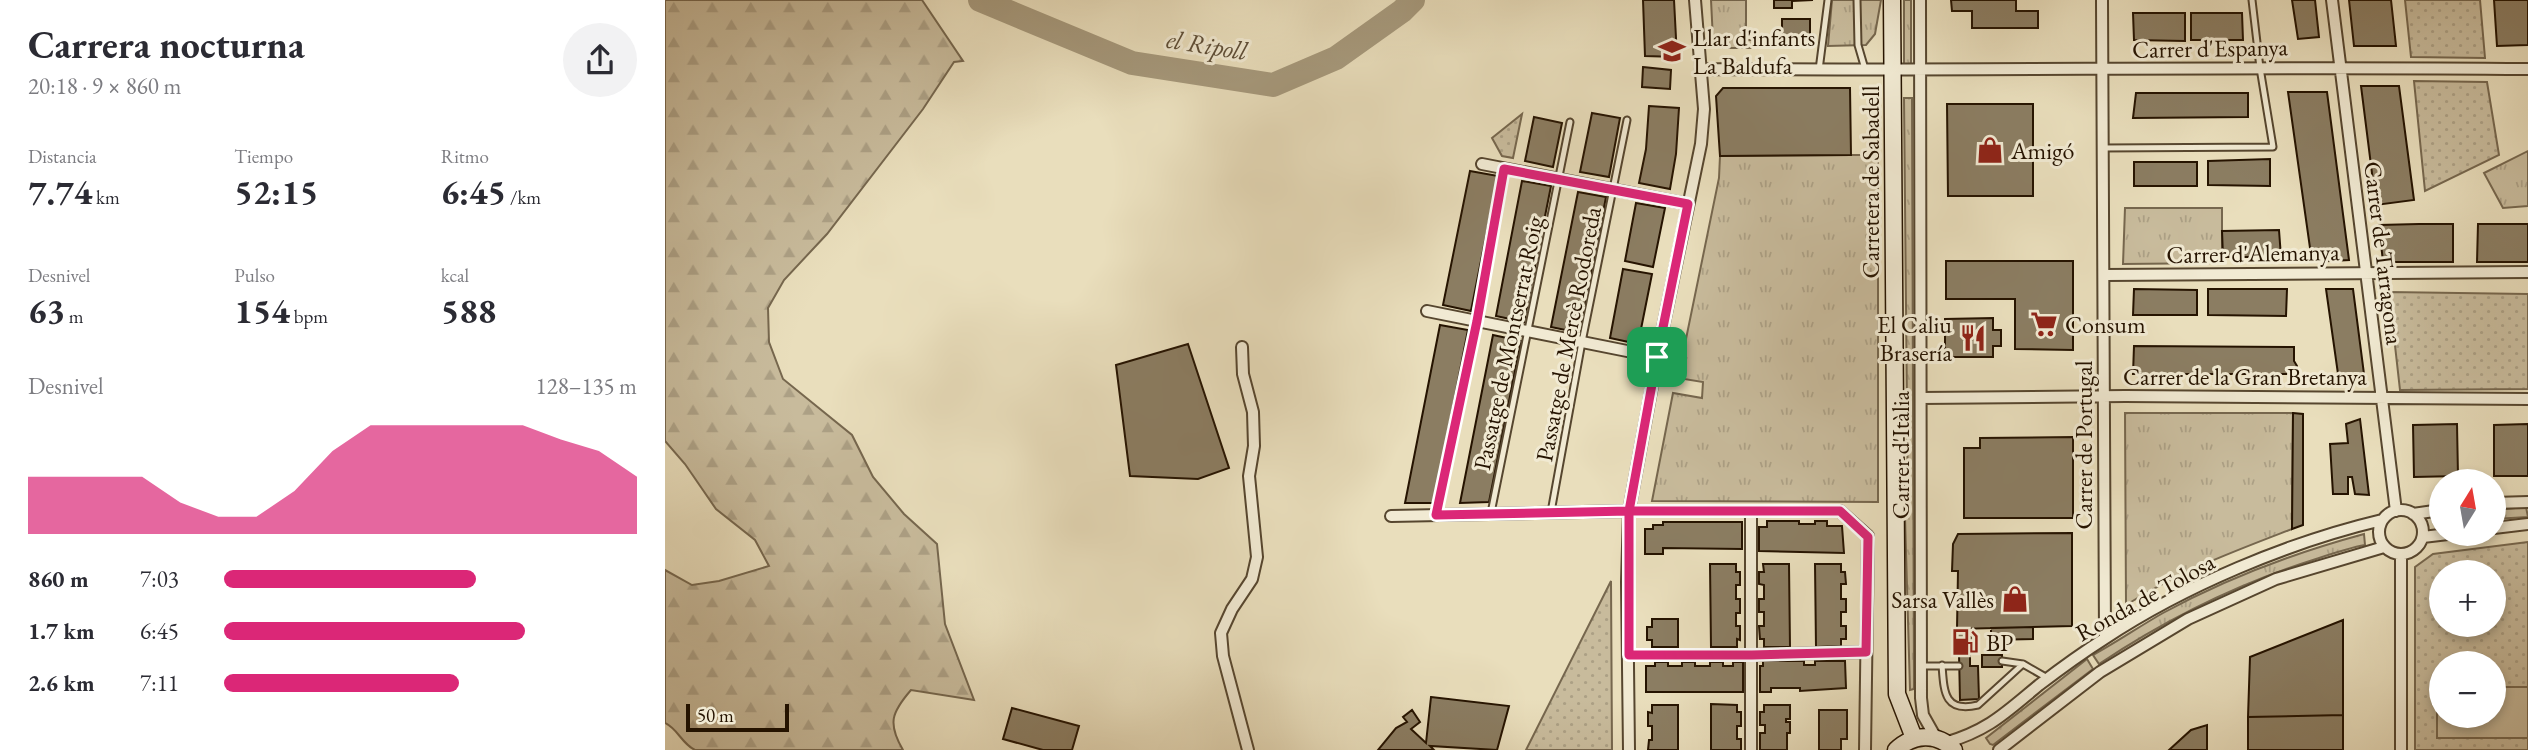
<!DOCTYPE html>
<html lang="es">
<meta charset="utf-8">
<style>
:root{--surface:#fff;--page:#f2f2f3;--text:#2b2b33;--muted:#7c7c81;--accent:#db2777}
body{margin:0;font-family:"EB Garamond",serif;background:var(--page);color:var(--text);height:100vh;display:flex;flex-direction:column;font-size:26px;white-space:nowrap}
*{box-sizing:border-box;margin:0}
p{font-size:23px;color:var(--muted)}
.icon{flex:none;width:38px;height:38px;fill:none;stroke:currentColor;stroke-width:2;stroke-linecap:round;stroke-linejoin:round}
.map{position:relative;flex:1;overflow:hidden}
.drawer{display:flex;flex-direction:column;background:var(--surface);width:665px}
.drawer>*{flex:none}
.needle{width:46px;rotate:11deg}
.controls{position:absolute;left:1764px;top:469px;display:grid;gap:14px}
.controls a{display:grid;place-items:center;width:77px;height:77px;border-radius:50%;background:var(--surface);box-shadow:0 4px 10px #0003;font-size:35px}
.scale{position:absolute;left:21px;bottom:18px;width:103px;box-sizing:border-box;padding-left:7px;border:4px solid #251300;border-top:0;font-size:19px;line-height:24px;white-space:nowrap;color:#251300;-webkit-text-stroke:5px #f1ead3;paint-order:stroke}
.pin{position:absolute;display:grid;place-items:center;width:60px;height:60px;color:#fff;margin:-30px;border-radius:14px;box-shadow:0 4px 10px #0006}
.round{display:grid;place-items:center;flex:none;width:74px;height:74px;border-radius:37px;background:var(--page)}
.summary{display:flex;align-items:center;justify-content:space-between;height:119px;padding:0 28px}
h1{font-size:38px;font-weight:700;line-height:52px}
.metrics{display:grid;grid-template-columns:repeat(3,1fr);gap:10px;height:119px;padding:7px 28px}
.metrics div{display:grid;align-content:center}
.metrics b{font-size:35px;font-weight:700}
.metrics small{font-size:19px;font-weight:400}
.metrics p{font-size:19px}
.chart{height:196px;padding:14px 28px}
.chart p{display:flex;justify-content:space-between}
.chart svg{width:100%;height:126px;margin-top:7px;fill:var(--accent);opacity:.7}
ul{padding:0 28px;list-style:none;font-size:23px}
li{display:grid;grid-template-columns:112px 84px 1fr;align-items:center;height:52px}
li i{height:18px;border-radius:9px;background:var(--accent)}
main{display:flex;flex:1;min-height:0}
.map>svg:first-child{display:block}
</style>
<main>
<section class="drawer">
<div class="summary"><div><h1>Carrera nocturna</h1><p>20:18 · 9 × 860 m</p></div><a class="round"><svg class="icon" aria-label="share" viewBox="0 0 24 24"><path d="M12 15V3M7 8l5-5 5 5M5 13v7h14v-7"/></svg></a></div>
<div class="metrics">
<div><p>Distancia</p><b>7.74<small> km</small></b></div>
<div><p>Tiempo</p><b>52:15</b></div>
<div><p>Ritmo</p><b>6:45<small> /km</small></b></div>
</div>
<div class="metrics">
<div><p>Desnivel</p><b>63<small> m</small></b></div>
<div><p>Pulso</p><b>154<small> bpm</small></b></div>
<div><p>kcal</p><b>588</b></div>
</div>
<div class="chart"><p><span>Desnivel</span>128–135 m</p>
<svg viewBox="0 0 160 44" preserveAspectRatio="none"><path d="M0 44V24L10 24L20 24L30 24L40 33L50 38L60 38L70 29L80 15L90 6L100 6L110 6L120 6L130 6L140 11L150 15L160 24V44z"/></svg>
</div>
<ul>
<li><b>860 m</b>7:03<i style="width:61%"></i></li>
<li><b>1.7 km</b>6:45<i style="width:73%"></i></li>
<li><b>2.6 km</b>7:11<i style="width:57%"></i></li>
</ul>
</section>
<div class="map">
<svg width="1863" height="750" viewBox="0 0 1863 750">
<defs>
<pattern id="grass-tufts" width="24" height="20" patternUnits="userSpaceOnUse" patternTransform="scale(1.75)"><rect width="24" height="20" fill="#c8bb9c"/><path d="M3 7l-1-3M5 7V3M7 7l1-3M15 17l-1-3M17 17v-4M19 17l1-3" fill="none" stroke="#aca085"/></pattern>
<pattern id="forest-firs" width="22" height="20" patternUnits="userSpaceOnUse" patternTransform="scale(1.75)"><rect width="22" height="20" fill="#c8bb9c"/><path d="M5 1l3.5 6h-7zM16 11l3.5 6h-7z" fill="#aca085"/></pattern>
<pattern id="park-dots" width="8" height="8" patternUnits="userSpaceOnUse" patternTransform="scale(1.75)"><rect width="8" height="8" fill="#c8bb9c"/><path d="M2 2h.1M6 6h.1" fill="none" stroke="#aca085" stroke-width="1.8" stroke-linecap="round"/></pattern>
</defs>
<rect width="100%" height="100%" fill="#e9debc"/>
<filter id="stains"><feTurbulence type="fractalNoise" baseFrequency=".00286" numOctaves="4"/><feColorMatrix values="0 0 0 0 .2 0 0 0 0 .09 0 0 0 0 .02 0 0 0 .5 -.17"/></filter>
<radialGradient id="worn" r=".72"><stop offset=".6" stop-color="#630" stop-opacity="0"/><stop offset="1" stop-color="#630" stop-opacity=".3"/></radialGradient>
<!-- grass -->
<path fill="url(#grass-tufts)" stroke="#76674e" stroke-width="2" d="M1046,0H1081V40H1091L1092,48H1057L1048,40Z
M1167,0H1216L1210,34L1201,45L1163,46Z
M1239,0H1246V66H1239Z
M1239,98H1247L1249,689L1245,690L1240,517L1243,512Z
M1863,151V206L1838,208L1819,173Z
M1186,155H1213V502L987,501L1008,393L1037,398L1038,382L1013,378L1054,178L1055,156Z
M1460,208H1557V263L1458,264Z
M1460,413H1628L1627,529C1570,551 1513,572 1461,605Z
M1861,507L1863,517L1829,519V510Z
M1699,534L1700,545C1683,548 1666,554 1648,560C1572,584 1500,620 1434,664L1428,655C1452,642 1475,626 1498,613C1562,578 1629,553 1699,534Z
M1422,659L1428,669L1328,745L1325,744L1321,738Z"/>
<!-- forest -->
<path fill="url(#forest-firs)" stroke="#76674e" stroke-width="2" d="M0,0H257L298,61L289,62L258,109L162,234L119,280L103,308L104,342L118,379L187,435L208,477L239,514L272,544L280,624L309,700L246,690C227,712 222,723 238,750H30C17,744 13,729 0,723V570L27,585L54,581L104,566L90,540L51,509L20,464L0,441Z"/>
<!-- park -->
<path fill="url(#park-dots)" stroke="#76674e" stroke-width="2" fill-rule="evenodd" d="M1740,0H1815L1820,58L1746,57Z
M1749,81L1822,82L1834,155L1760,191Z
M857,114L848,158L837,156L827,138Z
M1724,292L1863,294V389L1735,390Z
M1863,542V750H1750V567L1768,554ZM1776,572H1829V625H1776ZM1776,663H1829V716H1776Z
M946,581L947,750H861Z"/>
<!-- pitch -->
<path fill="#c8bb9c" stroke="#76674e" stroke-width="2" d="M1772,687H1776V716H1829V687H1863V738H1772Z"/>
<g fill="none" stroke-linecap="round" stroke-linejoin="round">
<!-- river -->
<path stroke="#a6997c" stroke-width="24" d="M315,0L467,63L608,85L671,58L737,11L748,0"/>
</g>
<!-- building -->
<path fill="#8b7d62" stroke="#251300" stroke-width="2" d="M978,0H1009L1012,57L980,56Z
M1109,0H1148L1127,1V8H1109Z
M1286,0H1351V11H1373V28H1307V11H1287Z
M1627,0H1650L1654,37L1633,39Z
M1684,0H1726L1731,46H1689Z
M1829,0H1863V45L1832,46Z
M1468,13H1520V41L1469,40Z
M1526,13H1577L1578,40H1526Z
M1117,19H1145V41H1117Z
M978,67L1006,70L1005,89L977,87Z
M1696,86H1734L1749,200L1711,205Z
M1058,88H1185L1186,155L1055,156L1051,96Z
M1623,92H1662L1684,260L1647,262Z
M1471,93H1583V117L1468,118Z
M1282,104H1368V196H1283Z
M984,106L1014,108L1011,154L1005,189L974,183L981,149Z
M927,113L955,118L944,177L915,172Z
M869,117L897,123L888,167L860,161Z
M1605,159V186L1543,185V161Z
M1469,162H1532V186H1469Z
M805,171L833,176L806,311L778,305Z
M857,181L886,186L859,322L831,316Z
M913,192L941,197L915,333L886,327Z
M971,203L1000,208L988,267L960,261Z
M1754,224H1788V262H1718L1714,225Z
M1813,224H1863V262H1812Z
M1614,230L1616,257H1558L1557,231Z
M1281,261H1408V350L1350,349V299H1281Z
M958,269L987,274L973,344L945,338Z
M1469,289L1532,290V315H1468Z
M1543,289H1622L1621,316L1543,315Z
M1661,289H1688L1699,374H1673Z
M1328,318V330H1336V346H1328V357H1280V319Z
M775,325L803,330L769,503H740Z
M828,335L856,341L824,502L795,503Z
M523,344L564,468L533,479L465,476L451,365Z
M1469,346L1629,347V361L1632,366L1627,374H1468Z
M1628,413L1638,414V525L1627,529Z
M1695,419L1704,495L1690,494L1687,477H1683V494H1668L1665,444L1683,443L1681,424Z
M1792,424L1793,476L1749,477L1748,425Z
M1863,424V476H1829V425Z
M1408,437V518H1299V448H1315V438Z
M1102,521H1134V524H1150V521H1162V526H1177L1179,553L1094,551V527H1102Z
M998,522H1077V549L998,548V554H980V529H988V525H998Z
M1407,533V626L1292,629L1293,571H1287L1288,544L1293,534Z
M1045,564H1071V572H1075V585H1071V599H1075V613H1071V626H1075V640L1072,639V647H1046Z
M1098,564H1124L1125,647H1099V639H1095L1094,626H1099V612H1094V599H1099V585L1094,584V572H1099Z
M1150,564H1176V572H1180L1181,584H1176V599H1181V612H1176V626H1181V639H1176V646L1151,647Z
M987,619H1013V647H987V640H982V627H987Z
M1678,620V715L1583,717L1585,657Z
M1368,627V639L1326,640V628Z
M1292,629H1306L1305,655L1294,654Z
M1294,654L1305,655V666H1313L1314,699L1295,700Z
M1317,655H1337V667H1317Z
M1098,661H1139V665H1150V661H1180L1181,688L1135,691V688H1106V692H1095V666H1098Z
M990,662H1003V666H1017V662H1030V666H1045V662H1058V666H1068V662H1078V692H981V666H990Z
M766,697L844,706L832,750L765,746L769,750H713L731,728L742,722L738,717L747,710L755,722L746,729L761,743Z
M1046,704L1072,705V712H1076V726H1072V739H1076V750H1046Z
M987,705H1013V750H983L984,740H987V726H983V712L987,713Z
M1099,705H1125V719H1121V722H1125V733H1122V750H1095V733H1100V725H1095V712H1099Z
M347,708L414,726L407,750H378L338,739Z
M1154,710H1182V739H1176V750H1154Z
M1678,715V750H1583V717Z
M1542,725V750H1504L1526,730Z"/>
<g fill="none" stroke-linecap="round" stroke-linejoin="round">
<defs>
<path id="lane" d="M1192,0L1193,45L1200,69
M1154,70L1163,0
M1438,148L1608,147L1595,68L1587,0
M886,512L917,342L962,120
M826,513L905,122
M771,515L812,321L839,169
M1337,661L1358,664L1384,679
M1277,665C1279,692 1279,713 1313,705L1358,664
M1257,666H1294"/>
<path id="street" d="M1255,0L1256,698L1258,715L1271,738
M1437,0L1440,638
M1667,0L1731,511
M1035,69C1311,71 1587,66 1863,69
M817,164L1023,204
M1440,275L1863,272
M762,311L992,357
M577,347L578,374L588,412L589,446L584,476L592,557L587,579L567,609L556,633L558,656L583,750
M1256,398L1460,396L1863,399
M1829,503L1863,502
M1714 532a22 22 0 1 1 44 0a22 22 0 1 1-44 0Z
M1086,511V750
M1748,514L1776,510
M726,516L964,511H1175L1203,536L1200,750
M1829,528L1863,524
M1758,537L1783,534
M964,655H1087L1201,652
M1280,743C1324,730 1340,713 1374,685C1395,669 1417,653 1439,639C1519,586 1624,542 1717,520
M964,750L962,582L964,511L995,342L1036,144L1039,109L1030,0
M1334,750L1435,672L1523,619L1611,579L1719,547
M1736,750V555"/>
<path id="secondary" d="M1227,0L1232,694L1249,738
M1231,750C1248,734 1272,732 1289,750"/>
</defs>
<!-- lane casing -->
<use href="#lane" stroke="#56462f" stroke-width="9"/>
<!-- street casing -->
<use href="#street" stroke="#56462f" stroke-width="14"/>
<!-- secondary casing -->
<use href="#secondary" stroke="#251300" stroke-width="19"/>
<!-- lane -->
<use href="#lane" stroke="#f1ead3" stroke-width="5"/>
<!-- street -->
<use href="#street" stroke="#f1ead3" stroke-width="10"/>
<!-- secondary -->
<use href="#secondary" stroke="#f1ead3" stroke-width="16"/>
</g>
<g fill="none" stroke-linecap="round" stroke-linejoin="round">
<defs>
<path id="route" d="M992,357L964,511V655H1087L1201,652L1203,537L1175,511H964L771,515L812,321L839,169L1023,204L992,357"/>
</defs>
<!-- route casing -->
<use href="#route" stroke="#fff" stroke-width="14"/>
<!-- route -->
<use href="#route" stroke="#db2777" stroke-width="9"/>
</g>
<!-- icons -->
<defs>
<symbol id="school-bare" viewBox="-9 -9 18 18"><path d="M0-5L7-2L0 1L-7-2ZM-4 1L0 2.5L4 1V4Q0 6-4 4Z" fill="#8f2418" stroke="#f1ead3" stroke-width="2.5" paint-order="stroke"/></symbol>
<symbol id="shop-bare" viewBox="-9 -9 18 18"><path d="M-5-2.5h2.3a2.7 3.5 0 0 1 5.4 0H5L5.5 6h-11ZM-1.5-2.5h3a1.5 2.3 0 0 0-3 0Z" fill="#8f2418" stroke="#f1ead3" stroke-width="2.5" paint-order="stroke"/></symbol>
<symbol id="supermarket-bare" viewBox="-9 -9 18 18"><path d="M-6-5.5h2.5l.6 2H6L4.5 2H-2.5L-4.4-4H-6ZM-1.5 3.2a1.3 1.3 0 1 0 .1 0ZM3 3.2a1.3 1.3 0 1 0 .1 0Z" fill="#8f2418" stroke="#f1ead3" stroke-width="2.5" paint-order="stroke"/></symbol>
<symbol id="restaurant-bare" viewBox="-9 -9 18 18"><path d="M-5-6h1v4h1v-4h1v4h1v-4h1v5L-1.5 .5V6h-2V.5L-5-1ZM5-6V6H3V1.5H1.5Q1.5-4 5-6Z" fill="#8f2418" stroke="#f1ead3" stroke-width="2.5" paint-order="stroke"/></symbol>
<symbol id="fuel-bare" viewBox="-9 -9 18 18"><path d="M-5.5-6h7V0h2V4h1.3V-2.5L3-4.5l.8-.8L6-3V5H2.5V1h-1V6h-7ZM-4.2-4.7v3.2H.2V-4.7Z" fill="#8f2418" stroke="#f1ead3" stroke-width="2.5" paint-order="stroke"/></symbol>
</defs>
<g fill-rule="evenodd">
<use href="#school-bare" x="988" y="32" width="38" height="38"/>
<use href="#shop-bare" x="1306" y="131" width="38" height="38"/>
<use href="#supermarket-bare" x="1360" y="305" width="38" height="38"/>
<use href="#restaurant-bare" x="1289" y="319" width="38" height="38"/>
<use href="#shop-bare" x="1331" y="580" width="38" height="38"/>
<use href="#fuel-bare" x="1281" y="623" width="38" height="38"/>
</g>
<g text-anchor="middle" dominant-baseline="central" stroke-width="6" stroke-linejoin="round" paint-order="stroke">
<!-- poi labels -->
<g font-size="24" fill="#251300" stroke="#f1ead3" text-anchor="start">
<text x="1028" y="37">Llar d'infants<tspan x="1028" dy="28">La Baldufa</tspan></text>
<text x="1346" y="150">Amigó</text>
<text x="1287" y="324" text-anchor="end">El Caliu<tspan x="1287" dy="28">Brasería</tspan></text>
<text x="1400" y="324">Consum</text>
<text x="1329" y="599" text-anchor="end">Sarsa Vallès</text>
<text x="1321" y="642">BP</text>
</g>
<!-- street labels -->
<g font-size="24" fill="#251300" stroke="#f1ead3">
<text transform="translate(1545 48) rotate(-1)">Carrer d'Espanya</text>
<text transform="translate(1205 182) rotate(-90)">Carretera de Sabadell</text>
<text transform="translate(1588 253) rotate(-1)">Carrer d'Alemanya</text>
<text transform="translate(1719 253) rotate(83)">Carrer de Tarragona</text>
<text transform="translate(903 334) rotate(-79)">Passatge de Mercè Rodoreda</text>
<text transform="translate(843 343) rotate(-78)">Passatge de Montserrat Roig</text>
<text x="1580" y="376">Carrer de la Gran Bretanya</text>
<text transform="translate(1418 445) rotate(-90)">Carrer de Portugal</text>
<text transform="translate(1235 455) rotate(-90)">Carrer d'Itàlia</text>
<text transform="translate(1480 597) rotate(-29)">Ronda de Tolosa</text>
</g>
<!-- water labels -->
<g font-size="26" font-style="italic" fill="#5f4f38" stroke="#f1ead3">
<text transform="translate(542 45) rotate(9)">el Ripoll</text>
</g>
</g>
<rect width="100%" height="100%" filter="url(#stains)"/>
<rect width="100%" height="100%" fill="url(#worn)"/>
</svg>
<div class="controls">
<a><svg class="needle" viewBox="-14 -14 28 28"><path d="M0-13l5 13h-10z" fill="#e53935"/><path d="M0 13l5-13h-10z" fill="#7c7c81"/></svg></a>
<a>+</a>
<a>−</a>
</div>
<div class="scale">50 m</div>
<div class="pin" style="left:992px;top:357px;background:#1e9e55"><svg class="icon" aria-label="arrive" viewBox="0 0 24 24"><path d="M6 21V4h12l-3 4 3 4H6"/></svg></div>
</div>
</main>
